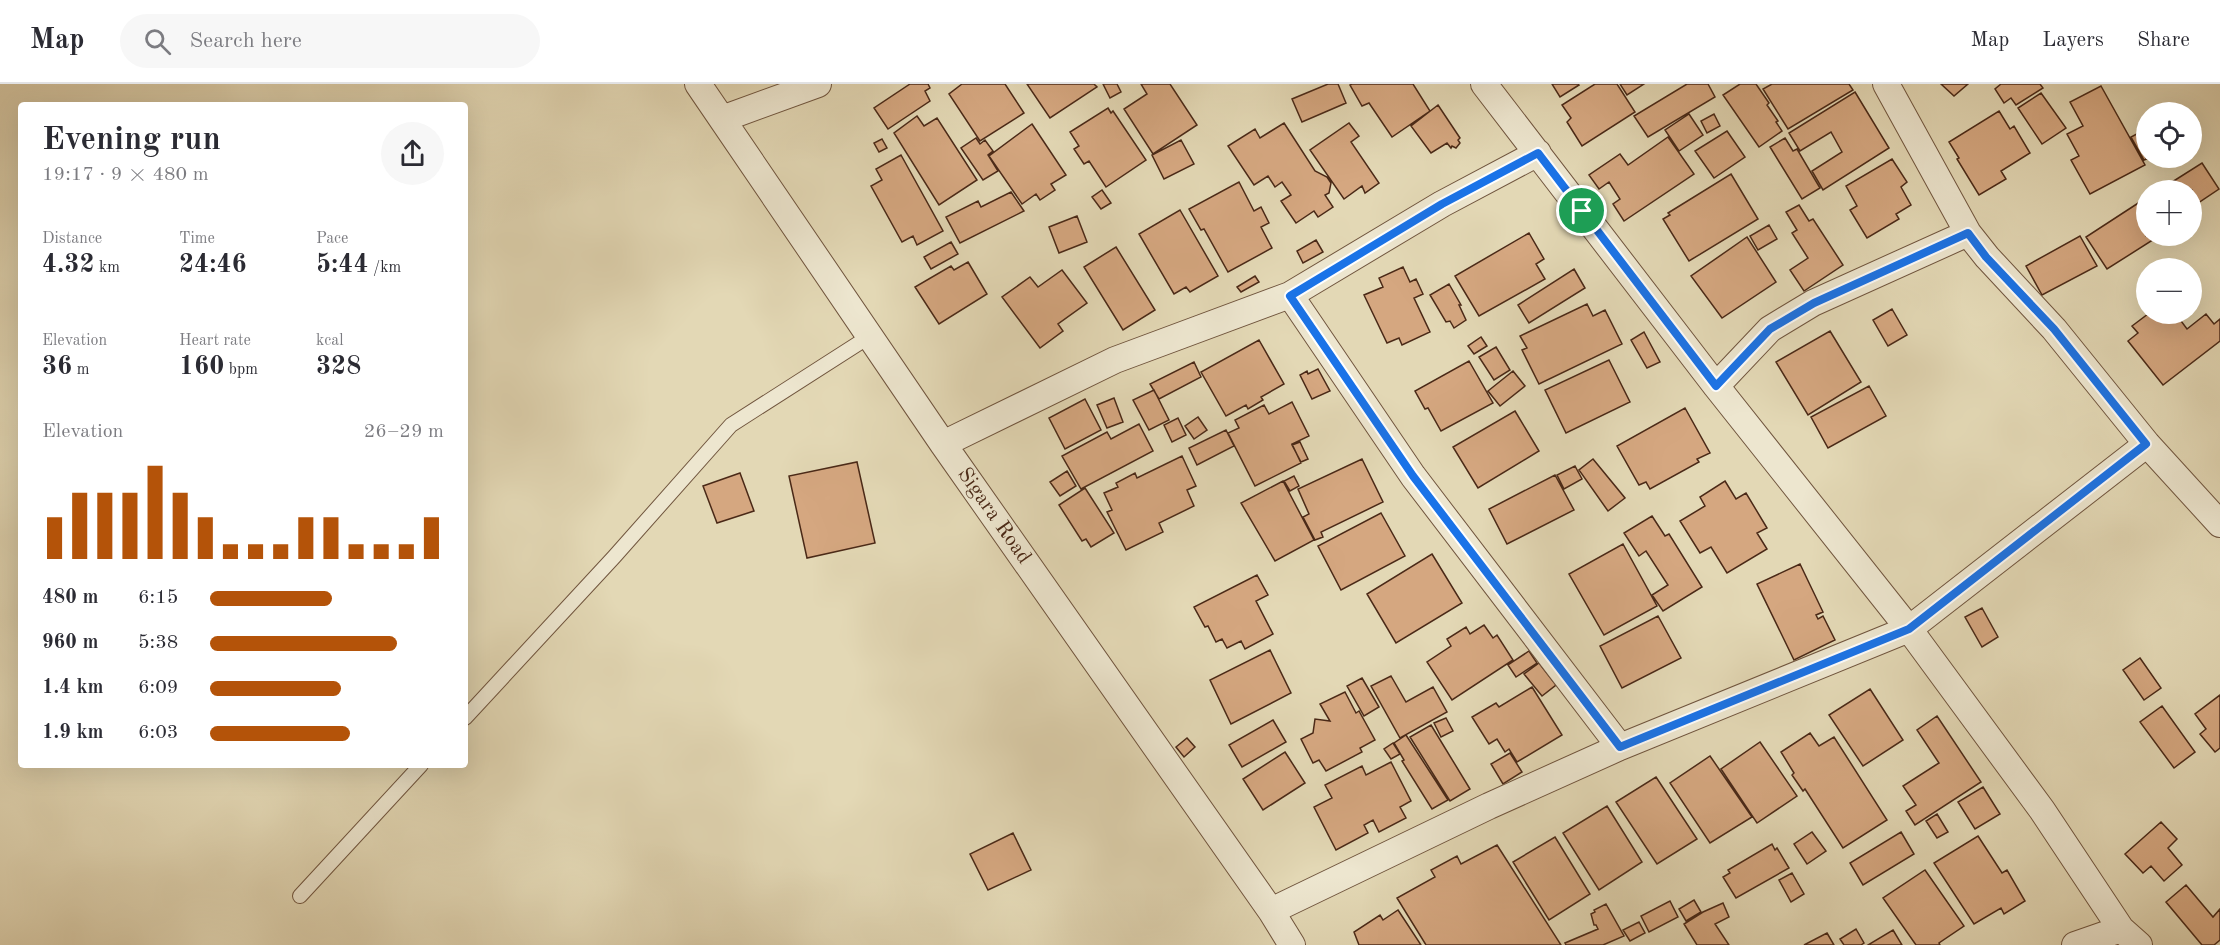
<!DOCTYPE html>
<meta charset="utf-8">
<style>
:root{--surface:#fff;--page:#f7f7f7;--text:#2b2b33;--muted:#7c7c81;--line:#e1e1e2;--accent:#b45309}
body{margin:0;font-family:"Old Standard TT",serif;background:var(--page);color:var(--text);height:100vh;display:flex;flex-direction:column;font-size:22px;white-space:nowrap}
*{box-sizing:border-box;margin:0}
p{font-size:20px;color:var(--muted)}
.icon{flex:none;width:33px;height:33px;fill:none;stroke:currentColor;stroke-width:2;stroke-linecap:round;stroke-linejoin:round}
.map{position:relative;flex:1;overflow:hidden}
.drawer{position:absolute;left:18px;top:18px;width:450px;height:666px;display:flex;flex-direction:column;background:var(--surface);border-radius:6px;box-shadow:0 6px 24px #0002}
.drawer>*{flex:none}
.tools{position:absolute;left:2136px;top:18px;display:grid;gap:12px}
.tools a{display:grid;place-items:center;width:66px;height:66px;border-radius:50%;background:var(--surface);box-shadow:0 6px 24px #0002;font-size:30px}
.pin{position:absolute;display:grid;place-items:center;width:51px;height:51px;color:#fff;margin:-26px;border:3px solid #fff;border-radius:50%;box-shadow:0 2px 6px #0007}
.round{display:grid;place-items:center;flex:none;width:63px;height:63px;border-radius:32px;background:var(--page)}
.head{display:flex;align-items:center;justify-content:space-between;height:102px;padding:0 24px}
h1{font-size:33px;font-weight:600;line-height:45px}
.figures{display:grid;grid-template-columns:repeat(3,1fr);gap:9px;height:102px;padding:6px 24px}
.figures div{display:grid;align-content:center}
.figures b{font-size:26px;font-weight:600}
.figures small{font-size:16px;font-weight:400}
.figures p{font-size:16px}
.chart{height:168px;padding:12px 24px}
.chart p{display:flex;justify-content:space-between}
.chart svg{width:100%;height:108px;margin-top:6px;stroke:var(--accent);stroke-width:6}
ul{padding:0 24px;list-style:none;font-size:20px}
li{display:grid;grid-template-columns:96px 72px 1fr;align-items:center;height:45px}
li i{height:15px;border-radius:8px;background:var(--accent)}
header{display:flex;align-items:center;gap:36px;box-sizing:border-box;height:84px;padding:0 30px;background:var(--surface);border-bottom:2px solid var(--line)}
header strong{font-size:28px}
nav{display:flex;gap:33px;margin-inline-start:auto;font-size:21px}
.search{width:420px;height:54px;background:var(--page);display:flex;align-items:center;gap:15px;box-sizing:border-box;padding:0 21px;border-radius:33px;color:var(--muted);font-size:22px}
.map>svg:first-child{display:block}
</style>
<header>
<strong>Map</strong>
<div class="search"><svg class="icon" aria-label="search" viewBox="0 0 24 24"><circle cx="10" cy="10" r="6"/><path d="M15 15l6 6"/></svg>Search here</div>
<nav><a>Map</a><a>Layers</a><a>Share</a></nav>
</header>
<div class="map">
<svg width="2220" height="861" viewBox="0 0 2220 861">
<rect width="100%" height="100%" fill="#e3d8b5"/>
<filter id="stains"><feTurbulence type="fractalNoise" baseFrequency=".00333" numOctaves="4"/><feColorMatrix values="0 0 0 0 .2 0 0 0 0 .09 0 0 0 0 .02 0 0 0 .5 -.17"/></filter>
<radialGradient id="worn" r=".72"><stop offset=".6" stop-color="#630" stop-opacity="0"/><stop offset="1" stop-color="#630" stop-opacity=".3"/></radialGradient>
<!-- building -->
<path fill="#d5a780" stroke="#4a2917" stroke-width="1.5" d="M910,0H928L930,4L925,7L930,17L888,45L874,24Z
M962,0H1005L1024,29L980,57L949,10Z
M1027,0H1094L1097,3L1050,34Z
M1103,0H1117L1121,8L1110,14Z
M1141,0H1170L1197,41L1153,70L1124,25L1147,10Z
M1328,0H1338L1346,19L1302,38L1292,15Z
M1352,0H1413L1430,27L1392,53L1369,19L1362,22L1350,1Z
M1552,0H1578L1579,1L1560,13Z
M1595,0H1617L1635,28L1582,62L1567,38L1571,34L1562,21Z
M1620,0H1644L1627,11Z
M1687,0H1708L1715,13L1648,53L1634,32Z
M1740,0H1756L1769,19L1767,21L1778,37L1776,38L1782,47L1759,63L1723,11Z
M1772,0H1849L1853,6L1788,45L1763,5Z
M1941,0H1968L1954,12Z
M2001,0H2040L2043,4L2016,21L2011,14L2004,19L1995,5Z
M2101,2L2145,81L2090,110L2071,76L2079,72L2067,50L2083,42L2070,18Z
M1855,8L1889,64L1823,106L1812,87L1842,68L1831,48L1800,67L1789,49Z
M2041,9L2066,44L2042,60L2018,24Z
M1438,21L1460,54L1458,56L1460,59L1456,64L1452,62L1451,64L1447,59L1431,69L1411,42Z
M1108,24L1111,29L1113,27L1146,76L1106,103L1089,77L1084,80L1074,65L1079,62L1070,48Z
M1999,27L2010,45L2014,42L2030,69L2001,87L2006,95L1979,111L1957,75L1959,74L1949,58Z
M1689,30L1703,51L1679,67L1665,46Z
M1714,30L1720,42L1707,49L1701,37Z
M917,32L924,42L937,34L977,96L939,121L894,49Z
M1284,39L1315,87L1327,93L1331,99L1329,109L1325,111L1333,123L1318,133L1314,127L1296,139L1281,117L1291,111L1282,98L1275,103L1268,92L1254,101L1228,62L1255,45L1260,54Z
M1349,39L1359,52L1351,58L1379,99L1365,109L1362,102L1344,115L1310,66Z
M1032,40L1066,91L1051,100L1055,106L1040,116L1036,110L1022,120L989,72Z
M2146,45V74H2149L2144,76L2131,53Z
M1727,47L1745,73L1714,94L1695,67Z
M1668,53L1694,90L1624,137L1613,120L1620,115L1609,98L1599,105L1589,91L1620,70L1628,81Z
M976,54L980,60L985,56L993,67L988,71L998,87L983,96L961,64Z
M1785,54L1793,67L1797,65L1820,104L1802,115L1770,63Z
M882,55L887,64L879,68L874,59Z
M1181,56L1194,80L1164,95L1152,71Z
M901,71L943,147L917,161L913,152L902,158L871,102L882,96L876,85Z
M1892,75L1907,98L1901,103L1911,121L1896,130L1899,135L1867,154L1850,126L1857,122L1846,102Z
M2202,79L2219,105L2192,123V106H2162L2161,105Z
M1731,90L1758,135L1689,177L1663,135L1670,131L1668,129Z
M1239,98L1254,127L1261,123L1269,139L1261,143L1272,164L1228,188L1204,145L1201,146L1189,125Z
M1102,106L1111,119L1101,125L1092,113Z
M1011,108L1024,127L960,159L946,133L978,117L981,123Z
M2146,114V152H2159L2107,185L2086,153Z
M1799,121L1809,137L1813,135L1843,181L1804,207L1790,186L1808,174L1792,149L1797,146L1786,128Z
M1180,126L1218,192L1190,208L1186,203L1174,210L1139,150Z
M1077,132L1087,158L1059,169L1049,143Z
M1769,141L1777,155L1758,166L1750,152Z
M1529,149L1544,175L1536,180L1545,195L1479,232L1455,192Z
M2080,152L2097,182L2042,211L2026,182Z
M1747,153L1776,198L1722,234L1691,192Z
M1316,156L1323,168L1303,179L1297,167Z
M951,158L958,170L931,185L924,173Z
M1116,163L1155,226L1123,246L1084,183Z
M968,178L987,210L939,240L915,203L951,182L954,186Z
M1403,183L1410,198L1416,195L1423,210L1414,214L1430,248L1402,261L1399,254L1387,259L1364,211L1383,203L1379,194Z
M1574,185L1585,204L1529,239L1518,221Z
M1062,186L1087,219L1058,240L1063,247L1040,264L1002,213L1030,193L1038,203Z
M1255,192L1259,198L1241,208L1237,203Z
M1449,200L1461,221H1459L1466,236L1454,244L1450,237L1446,238L1430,211Z
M1587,220L1593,232L1605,226L1622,260L1539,300L1522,266L1527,264L1520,252Z
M1892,225L1907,251L1888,262L1873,236Z
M2148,230H2190L2181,237L2187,245L2206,230L2214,240L2220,235V257L2163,301L2128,257L2138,249L2132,242Z
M1830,247L1861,298L1808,331L1776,278Z
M1644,248L1660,278L1647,284L1631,256Z
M1481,253L1487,262L1474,270L1468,262Z
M1259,256L1284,300L1261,313L1263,316L1248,325L1246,321L1226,332L1201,288Z
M1496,263L1510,286L1494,296L1479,273Z
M1609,276L1630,318L1566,349L1545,306Z
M1469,277L1493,319L1441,347L1428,324L1425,325L1415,307Z
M1194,278L1201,293L1159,315L1150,300Z
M1318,285L1330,307L1312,315L1300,291L1307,287L1308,290Z
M1513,287L1525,302L1500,322L1488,307Z
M1869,302L1886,332L1828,364L1811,333Z
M1154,306L1169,336L1149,346L1133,316Z
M1114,314L1123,338L1107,344L1097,321Z
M1085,315L1101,346L1065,365L1049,334Z
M1292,318L1309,352L1292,360L1301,379L1255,402L1228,349L1239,344L1235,336L1264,321L1269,330Z
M1685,324L1710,369L1697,375L1699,378L1650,405L1646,398L1639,401L1617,362Z
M1515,327L1539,367L1478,404L1453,363Z
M1198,333L1207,346L1194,355L1185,342Z
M1178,334L1186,351L1172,358L1164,341Z
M1139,340L1153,367L1081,405L1062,372L1107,348L1111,355Z
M1226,346L1234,362L1197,381L1189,364Z
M1300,358L1308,375L1301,378L1292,361Z
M1182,372L1196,402L1187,406L1194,422L1159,439L1163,448L1126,466L1107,428L1112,426L1104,409L1118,403L1116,399L1135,389L1137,394Z
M1362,375L1383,418L1321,448L1323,453L1315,456L1303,433L1309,430L1298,405Z
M1593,375L1625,414L1608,427L1579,386Z
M857,378L875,459L807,474L789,392Z
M1575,382L1582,395L1564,405L1557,391Z
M1067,387L1076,402L1060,412L1050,398Z
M740,389L754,427L717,439L703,402Z
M1555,391L1574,426L1507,460L1489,425Z
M1294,392L1299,402L1290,407L1284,397Z
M1283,397L1314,456L1275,477L1241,419Z
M1725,397L1736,415L1746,409L1767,444L1757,449L1767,465L1727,489L1711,463L1700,469L1680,437L1705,422L1700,413Z
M1085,404L1114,449L1091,463L1086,455L1082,457L1059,421Z
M1381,429L1405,472L1341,506L1318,462Z
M1652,432L1665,452L1669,450L1702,503L1663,527L1652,511L1668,501L1646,467L1639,472L1624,449Z
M1623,460L1657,522L1604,551L1569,490Z
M1432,470L1462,519L1396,559L1367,510Z
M1800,480L1823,528L1816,531L1818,535L1823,532L1835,556L1794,576L1757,500Z
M1257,491L1268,511L1256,517L1273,550L1245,565L1241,557L1227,564L1222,555L1216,558L1208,542L1205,543L1194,523Z
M1982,524L1998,553L1982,563L1965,533Z
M1658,532L1681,574L1622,604L1600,562Z
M1484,541L1493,554L1497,551L1513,576L1452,616L1427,578L1451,562L1447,555L1466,543L1470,550Z
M1270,566L1291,609L1231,640L1210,596Z
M1529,567L1537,579L1516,593L1508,581Z
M2140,574L2161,604L2144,616L2123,586Z
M1539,579L1556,601L1542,612L1524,590Z
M1391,592L1406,618L1433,603L1447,628L1400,654L1371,602Z
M1362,594L1379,623L1364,632L1347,602Z
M1532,603L1562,651L1517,678L1509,665L1505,668L1497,655L1489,660L1472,633L1496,619L1499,623Z
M1870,605L1903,656L1863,682L1829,631Z
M1345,608L1356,629L1359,627L1375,656L1360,664L1362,668L1326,687L1319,676L1313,679L1301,655L1313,649L1315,635L1330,637L1320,620Z
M2220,611V664L2215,668L2200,650L2206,645L2195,630Z
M2162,622L2195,668L2174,684L2140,638Z
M1937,632L1981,698L1915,741L1906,727L1916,721L1903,702L1939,679L1917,646Z
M1446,634L1453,647L1441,653L1434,639Z
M1273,636L1286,658L1242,683L1229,661Z
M1431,641L1470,705L1450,717L1410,653Z
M1810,649L1819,662L1834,653L1887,736L1843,764L1805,705L1803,707L1792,691L1794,689L1781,668Z
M1406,651L1448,716L1432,725L1402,677L1404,676L1394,659Z
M1187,654L1195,663L1184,673L1176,663Z
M1760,658L1797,712L1757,739L1721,685Z
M1393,659L1400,670L1391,675L1384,665Z
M1285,668L1305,699L1263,726L1243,695Z
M1510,669L1522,688L1503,700L1491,680Z
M1710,672L1752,733L1710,759L1670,699Z
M1391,678L1411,717L1400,723L1406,734L1379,748L1373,736L1364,741L1368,749L1336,766L1314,723L1332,714L1325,701L1362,682L1366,691Z
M1656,693L1697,755L1657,780L1616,718Z
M1983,703L2000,730L1975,745L1958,718Z
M1607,722L1642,778L1599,806L1563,749Z
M1937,730L1948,748L1937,754L1926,737Z
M2161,738L2177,755L2168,764L2182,781L2164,797L2151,782L2143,789L2125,770Z
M1812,748L1826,767L1807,780L1794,760Z
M1901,748L1914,770L1863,801L1850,779Z
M1013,749L1031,786L988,806L970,770Z
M1978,752L2002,789L2007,786L2025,817L2004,830L2001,824L1974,840L1934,779Z
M1555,753L1590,810L1549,836L1513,778Z
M1772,760L1775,766L1777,764L1789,784L1736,814L1723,793L1730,789L1728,786Z
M1497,761L1561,861H1426L1397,814L1435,793L1431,786L1457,772L1461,780Z
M1925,786L1964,842L1939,859L1940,861H1916L1883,814Z
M1792,789L1804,810L1791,818L1779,796Z
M2186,801L2213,833L2220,825V856L2214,861H2202L2166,818Z
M1694,816L1701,828L1686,837L1679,825Z
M1670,817L1678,833L1649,848L1641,832Z
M1723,819L1729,833L1715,840L1729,861H1697L1684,840L1703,828Z
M1606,820L1624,852L1603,861H1566L1565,859L1598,845L1596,841H1594L1591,830L1595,828L1594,826Z
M1398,826L1421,861H1359L1354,848L1380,831L1383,836Z
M1639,838L1645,849L1630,857L1623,846Z
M1856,845L1864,859L1861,861H1844L1840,855Z
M1893,846L1902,861H1868Z
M1827,849L1834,861H1804Z"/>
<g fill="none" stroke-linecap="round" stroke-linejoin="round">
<defs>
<path id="service" d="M465,634L614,473L731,341L870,252
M300,812L421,681"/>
<path id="minor" d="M698,0L943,360L1271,827L1292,861
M1484,0L1716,302L1909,545L2042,726L2121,845L2139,861
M1886,0L1968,149L1987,173L2054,245L2147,360L2220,440
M722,35L818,0
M1290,211L1413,392L1620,663
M1716,302L1770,245L1813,219L1968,149
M943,360L1115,276L1290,211L1442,120L1538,69
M1271,827L1489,722L1620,663L1909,545L2147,360
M2075,861L2121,845"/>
</defs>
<!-- service casing -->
<use href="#service" stroke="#70553e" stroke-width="16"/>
<!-- minor casing -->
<use href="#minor" stroke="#70553e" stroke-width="28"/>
<!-- service -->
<use href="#service" stroke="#ede6cf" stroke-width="14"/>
<!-- minor -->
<use href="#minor" stroke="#ede6cf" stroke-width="26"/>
</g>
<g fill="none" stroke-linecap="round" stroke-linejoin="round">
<defs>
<path id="route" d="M1538,69L1716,302L1770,245L1814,219L1968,149L1986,173L2054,245L2146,360L1909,545L1620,663L1413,392L1290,212L1442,120Z"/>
</defs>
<!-- route casing -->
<use href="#route" stroke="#fff" stroke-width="12"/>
<!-- route -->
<use href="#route" stroke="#1a73e8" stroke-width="8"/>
</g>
<g text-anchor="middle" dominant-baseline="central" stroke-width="5" stroke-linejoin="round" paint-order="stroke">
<!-- street labels -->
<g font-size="21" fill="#4a2917" stroke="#ede6cf">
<text transform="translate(994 432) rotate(55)">Sigara Road</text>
</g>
</g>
<rect width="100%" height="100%" filter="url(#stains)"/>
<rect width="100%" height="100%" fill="url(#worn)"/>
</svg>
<div class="tools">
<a><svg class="icon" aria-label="locate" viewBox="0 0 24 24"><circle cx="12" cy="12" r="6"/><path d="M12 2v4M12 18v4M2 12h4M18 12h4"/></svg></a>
<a>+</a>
<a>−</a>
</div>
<div class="pin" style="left:1582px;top:127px;background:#1e9e55"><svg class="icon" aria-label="arrive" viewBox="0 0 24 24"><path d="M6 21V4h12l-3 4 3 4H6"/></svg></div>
<section class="drawer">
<div class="head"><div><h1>Evening run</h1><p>19:17 · 9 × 480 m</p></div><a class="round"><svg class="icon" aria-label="share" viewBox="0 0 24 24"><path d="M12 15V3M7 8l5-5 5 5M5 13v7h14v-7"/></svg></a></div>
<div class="figures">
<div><p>Distance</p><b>4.32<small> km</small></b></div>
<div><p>Time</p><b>24:46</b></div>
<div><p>Pace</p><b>5:44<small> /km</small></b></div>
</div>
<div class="figures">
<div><p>Elevation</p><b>36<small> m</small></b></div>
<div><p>Heart rate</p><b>160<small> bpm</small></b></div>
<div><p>kcal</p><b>328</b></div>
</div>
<div class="chart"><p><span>Elevation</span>26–29 m</p>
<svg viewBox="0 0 160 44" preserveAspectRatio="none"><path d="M5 44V27M15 44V17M25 44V17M35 44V17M45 44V6M55 44V17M65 44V27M75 44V38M85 44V38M95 44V38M105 44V27M115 44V27M125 44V38M135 44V38M145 44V38M155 44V27"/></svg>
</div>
<ul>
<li><b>480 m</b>6:15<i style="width:52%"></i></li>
<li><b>960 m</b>5:38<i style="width:80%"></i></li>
<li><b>1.4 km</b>6:09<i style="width:56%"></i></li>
<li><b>1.9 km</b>6:03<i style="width:60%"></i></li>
</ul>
</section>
</div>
